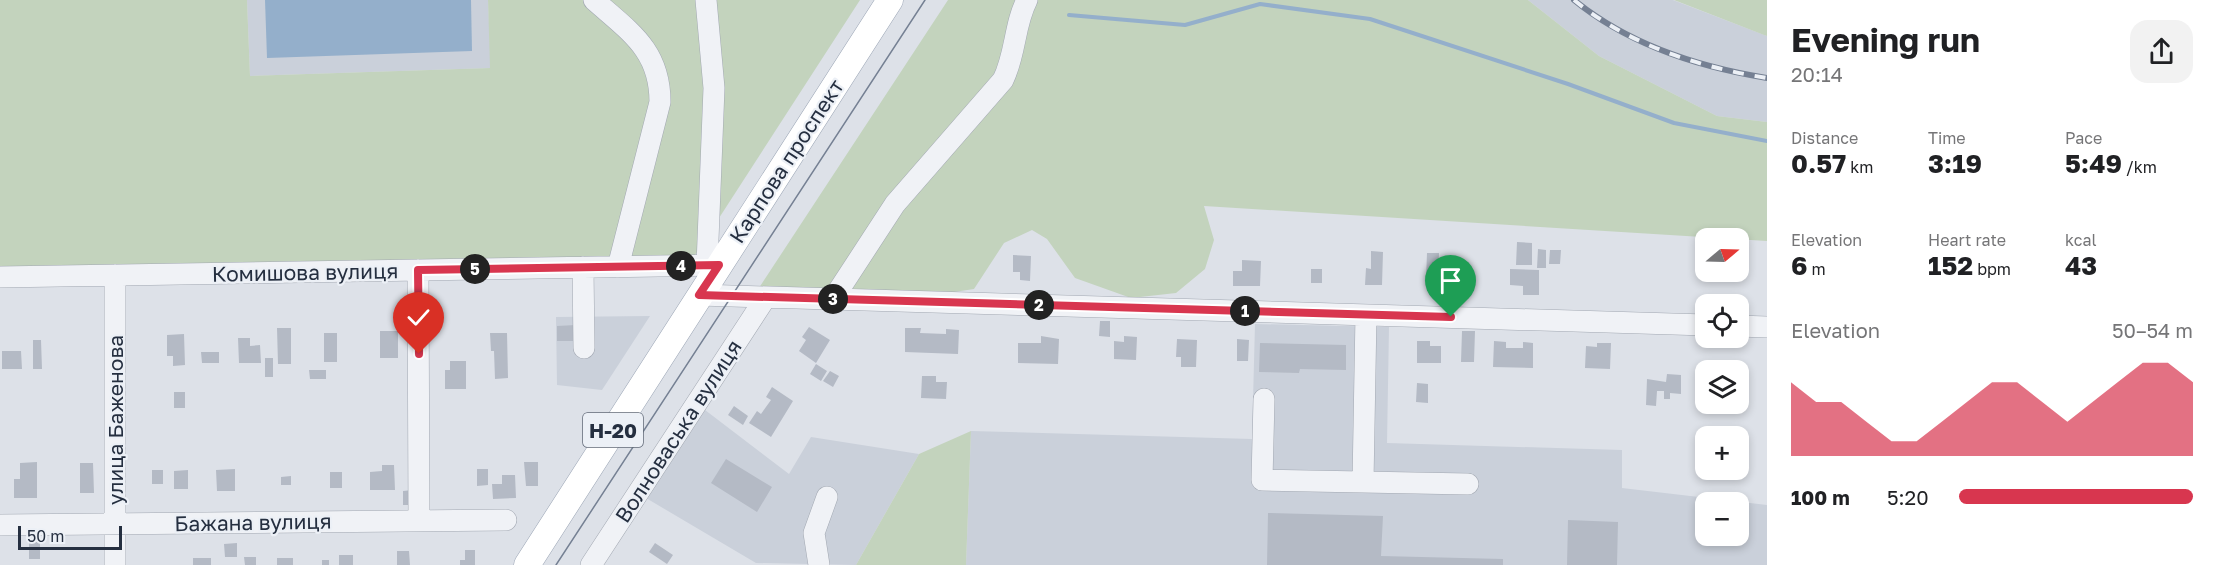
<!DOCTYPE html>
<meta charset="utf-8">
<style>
:root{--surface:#fff;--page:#f2f2f2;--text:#202124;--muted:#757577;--accent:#d8364f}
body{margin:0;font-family:"Golos Text",sans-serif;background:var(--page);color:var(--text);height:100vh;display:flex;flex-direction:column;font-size:22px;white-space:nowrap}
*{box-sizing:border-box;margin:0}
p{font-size:20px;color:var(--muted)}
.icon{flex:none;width:33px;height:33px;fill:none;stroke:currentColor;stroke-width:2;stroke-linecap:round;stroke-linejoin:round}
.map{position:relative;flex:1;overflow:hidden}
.sheet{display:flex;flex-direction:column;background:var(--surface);width:450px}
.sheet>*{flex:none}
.needle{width:39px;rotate:71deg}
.controls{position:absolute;left:1695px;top:228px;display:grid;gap:12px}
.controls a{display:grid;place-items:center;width:54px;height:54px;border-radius:12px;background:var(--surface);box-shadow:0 3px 9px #0003;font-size:30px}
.scale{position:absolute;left:18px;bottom:15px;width:104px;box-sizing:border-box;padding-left:6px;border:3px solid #252f40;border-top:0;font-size:16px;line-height:21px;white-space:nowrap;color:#252f40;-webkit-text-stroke:4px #ecf0f6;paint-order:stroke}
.pin{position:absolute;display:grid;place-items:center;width:51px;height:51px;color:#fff;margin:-62px -26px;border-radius:50% 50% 50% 0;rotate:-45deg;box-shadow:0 0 6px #0007}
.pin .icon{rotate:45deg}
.km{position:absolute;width:30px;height:30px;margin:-15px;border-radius:50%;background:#222;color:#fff;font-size:16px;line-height:30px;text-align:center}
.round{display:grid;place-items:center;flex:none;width:63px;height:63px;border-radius:18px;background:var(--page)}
.head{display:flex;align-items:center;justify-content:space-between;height:102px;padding:0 24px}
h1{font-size:33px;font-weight:700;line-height:45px}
.figures{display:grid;grid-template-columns:repeat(3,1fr);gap:9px;height:102px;padding:6px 24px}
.figures div{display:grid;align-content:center}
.figures b{font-size:26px;font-weight:700}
.figures small{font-size:16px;font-weight:400}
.figures p{font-size:16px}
.chart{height:168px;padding:12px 24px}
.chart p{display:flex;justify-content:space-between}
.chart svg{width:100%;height:108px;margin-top:6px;fill:var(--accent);opacity:.7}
ul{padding:0 24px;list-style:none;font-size:20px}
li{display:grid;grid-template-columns:96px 72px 1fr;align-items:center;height:45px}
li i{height:15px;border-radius:8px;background:var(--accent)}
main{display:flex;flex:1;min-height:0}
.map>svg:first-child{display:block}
</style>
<main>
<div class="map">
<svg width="1767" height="565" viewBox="0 0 1767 565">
<rect width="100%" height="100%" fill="#dde1e8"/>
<!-- built -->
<path fill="#cad0da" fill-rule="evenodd" d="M247,0H488L491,68L250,76Z
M1528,0H1673L1767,36V122L1717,116L1599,56Z
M650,316L602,390L557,385L556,317Z
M1255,324L1389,327L1387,443L1622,450V488L1767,505V565H966L971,431L1252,439ZM1706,502H1738V536H1706Z
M688,397L789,474L811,437L919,454L856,565L756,563L629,488Z"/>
<!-- green -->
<path fill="#c3d3bd" d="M0,0H247L250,76L490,68L488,0H860L688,266L0,277Z
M948,0H1528L1599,56L1717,116L1767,122V241L1204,206L1214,240L1205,269L1176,293L1131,298L1075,278L1047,239L1032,230L1004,243L974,289L954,292L952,303L753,297Z
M1674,0H1767V36L1764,35Z
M971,431L966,565H856L919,454Z"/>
<!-- water -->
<path fill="#94afcb" d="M265,0H471L472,51L267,58Z"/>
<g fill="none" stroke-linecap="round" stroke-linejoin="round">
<!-- stream -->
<path stroke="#94afcb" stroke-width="4" d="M1069,15L1185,25L1260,4L1370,19L1568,84L1674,123L1767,141"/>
</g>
<!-- building -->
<path fill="#b4bac5" d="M1517,242L1532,243V265H1516Z
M1538,249L1546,250V268H1537Z
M1550,250H1561L1560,264H1549Z
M1371,251L1383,252L1382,285H1365L1366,268L1371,269Z
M1427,253H1439L1438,278H1426Z
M1013,255L1031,256L1030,281L1020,280V272H1013Z
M1242,260L1261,261L1260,286H1233V271H1242Z
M1311,269H1322V283H1311Z
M1510,269L1539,270V295H1523V286L1510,285Z
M1100,321H1110V337L1099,336Z
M576,325V341H557V326Z
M809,327L830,340L816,363L799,351L806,340L802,337Z
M277,328H291V364H278Z
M905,328H921L920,333L946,334V329L959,330L958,354L905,352Z
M380,331H398V358H380Z
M1462,331H1475L1474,362H1461Z
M324,333H337V362H324Z
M490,333H507L508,378L495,379L494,351H491Z
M184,334L185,365L173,366V356H167V335Z
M1041,336L1059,339L1058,364L1018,363V343H1041Z
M1124,336L1137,337L1136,360L1114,359V341L1124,342Z
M238,338H250V346L260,345L261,363H239Z
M1177,339L1197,340L1196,367H1181V357H1176Z
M1237,339L1249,340L1248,361H1237Z
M33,340H41L42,369H33Z
M1417,341H1430V346H1441V363H1417Z
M1494,341L1506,342V348H1523V342L1533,343V368L1493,367Z
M1260,343L1346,345V370L1300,369L1299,373L1259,372Z
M1597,343H1611L1610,369L1585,368L1586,346L1597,347Z
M2,351H21L22,369H2Z
M201,352H219V363H202Z
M265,358H273V377H265Z
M450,361H466V389H445V370H450Z
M816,364L827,371L821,381L810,374Z
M309,370H326V379H310Z
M830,371L839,376L833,387L823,381Z
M1667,374L1681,375V394L1670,393V399H1664V391H1657L1656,406L1646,405L1647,379L1666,382Z
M922,376H936V382H947L946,399L921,398Z
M1417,383L1428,384V403L1416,402Z
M772,387L793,401L771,437L749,423L757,411L761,414L771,400L766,397Z
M174,392H185V408H174Z
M734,406L748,416L743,425L728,415Z
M726,459L772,487L757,512L711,483Z
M37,462V498H14V479H20V463Z
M524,462H538V486H526Z
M80,463H93L94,493H80Z
M382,465H394L395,490H370V472L382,471Z
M235,469V491H217L216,470Z
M477,469H488V485L477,486Z
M152,470H163V484H152Z
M188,470V489H174V471Z
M330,472H342V488H330Z
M502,475H515L516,498L493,499L492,484H502Z
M291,476V485H281V477Z
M413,490V505H403V491Z
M1268,513L1383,516L1381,556L1503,559V565H1267Z
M1568,520L1618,522L1617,565H1567Z
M29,542H40V559H29Z
M237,543V557H225L224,544Z
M655,543L673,555L667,564L649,552Z
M465,550H475V565H460V560H465Z
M397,551H409L410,565H397Z
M339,555H353V565H339Z
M244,557H256V565H245Z
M193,558H211V565H193Z
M277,558H293V565H277Z
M322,560H329V565H322Z"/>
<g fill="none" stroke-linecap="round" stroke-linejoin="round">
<defs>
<path id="minor" d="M594,0C630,32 660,50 660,102L618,267
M706,0L714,88L707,265
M583,267L584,348
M418,270L419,521
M115,275V565
M0,277L719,265
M699,295L1706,325
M833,299L895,204L1003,80C1016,54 1014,25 1027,0
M1738,326L1767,327
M1264,399L1262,480L1468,484
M1363,482L1366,315
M0,525L506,520
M591,565L766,297
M819,565L814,533L827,497"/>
<path id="major" d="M527,565L890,0"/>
</defs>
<!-- minor casing -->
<use href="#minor" stroke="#a2a8b2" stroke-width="22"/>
<!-- major casing -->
<use href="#major" stroke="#9ba5b5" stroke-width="27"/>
<!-- minor -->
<use href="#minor" stroke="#f0f2f6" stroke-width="21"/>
<!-- major -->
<use href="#major" stroke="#fff" stroke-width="26"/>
<!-- tram -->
<path stroke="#758093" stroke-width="1.5" d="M556,565L925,0"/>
<defs>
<path id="rail" d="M1574,0C1629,45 1698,67 1767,78"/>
</defs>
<!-- rail casing -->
<use href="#rail" stroke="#758093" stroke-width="6"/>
<!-- rail -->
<use href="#rail" stroke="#ecf0f6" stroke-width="4" stroke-dasharray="11" stroke-linecap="butt"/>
</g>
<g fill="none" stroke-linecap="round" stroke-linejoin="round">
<defs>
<path id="route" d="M419,354L418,270L719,265L699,295L1451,317"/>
</defs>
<!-- route casing -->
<use href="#route" stroke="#fff" stroke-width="12"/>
<!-- route -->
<use href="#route" stroke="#d8364f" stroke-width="8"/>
</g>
<g text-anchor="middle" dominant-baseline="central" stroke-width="4.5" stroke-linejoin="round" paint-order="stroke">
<!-- shield labels -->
<rect fill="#ecf0f6" stroke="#616977" stroke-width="1.5" x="583" y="413" width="60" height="34" rx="4.5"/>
<g font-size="20" font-weight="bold" fill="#252f40">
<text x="613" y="430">Н-20</text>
</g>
<!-- street labels -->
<g font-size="21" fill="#252f40" stroke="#ecf0f6">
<text transform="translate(786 161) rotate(-57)">Карпова проспект</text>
<text transform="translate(305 272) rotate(-1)">Комишова вулиця</text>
<text transform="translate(115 420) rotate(-90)">улица Баженова</text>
<text transform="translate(678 431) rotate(-57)">Волноваська вулиця</text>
<text transform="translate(253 522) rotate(-1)">Бажана вулиця</text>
</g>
</g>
</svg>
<div class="controls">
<a><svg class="needle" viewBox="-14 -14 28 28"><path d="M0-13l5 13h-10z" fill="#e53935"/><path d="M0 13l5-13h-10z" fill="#757577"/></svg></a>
<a><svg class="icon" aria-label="locate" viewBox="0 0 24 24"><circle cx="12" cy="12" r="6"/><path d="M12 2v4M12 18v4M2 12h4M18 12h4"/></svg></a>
<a><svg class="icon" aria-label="layers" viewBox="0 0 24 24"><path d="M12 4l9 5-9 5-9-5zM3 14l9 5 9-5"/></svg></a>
<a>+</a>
<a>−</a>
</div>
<div class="scale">50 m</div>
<div class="pin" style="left:1451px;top:317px;background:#1e9e55"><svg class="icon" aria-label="arrive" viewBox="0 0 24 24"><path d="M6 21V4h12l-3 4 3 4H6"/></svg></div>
<div class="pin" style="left:419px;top:354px;background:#d93025"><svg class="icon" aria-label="check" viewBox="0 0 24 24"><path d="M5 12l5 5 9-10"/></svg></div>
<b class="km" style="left:1245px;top:311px">1</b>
<b class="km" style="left:1039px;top:305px">2</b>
<b class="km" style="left:833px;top:299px">3</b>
<b class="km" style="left:681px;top:266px">4</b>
<b class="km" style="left:475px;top:269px">5</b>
</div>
<section class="sheet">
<div class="head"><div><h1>Evening run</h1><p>20:14</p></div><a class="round"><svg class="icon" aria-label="share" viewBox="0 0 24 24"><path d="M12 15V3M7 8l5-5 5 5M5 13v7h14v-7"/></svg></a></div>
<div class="figures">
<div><p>Distance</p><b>0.57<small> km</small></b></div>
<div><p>Time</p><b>3:19</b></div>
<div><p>Pace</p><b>5:49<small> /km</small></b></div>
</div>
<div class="figures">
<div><p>Elevation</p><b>6<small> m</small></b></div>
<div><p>Heart rate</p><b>152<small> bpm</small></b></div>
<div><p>kcal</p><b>43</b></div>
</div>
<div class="chart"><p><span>Elevation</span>50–54 m</p>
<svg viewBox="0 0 160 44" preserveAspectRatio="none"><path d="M0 44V14L10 22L20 22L30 30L40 38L50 38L60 30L70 22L80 14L90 14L100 22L110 30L120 22L130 14L140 6L150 6L160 14V44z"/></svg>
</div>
<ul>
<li><b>100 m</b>5:20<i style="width:100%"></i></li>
</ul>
</section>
</main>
